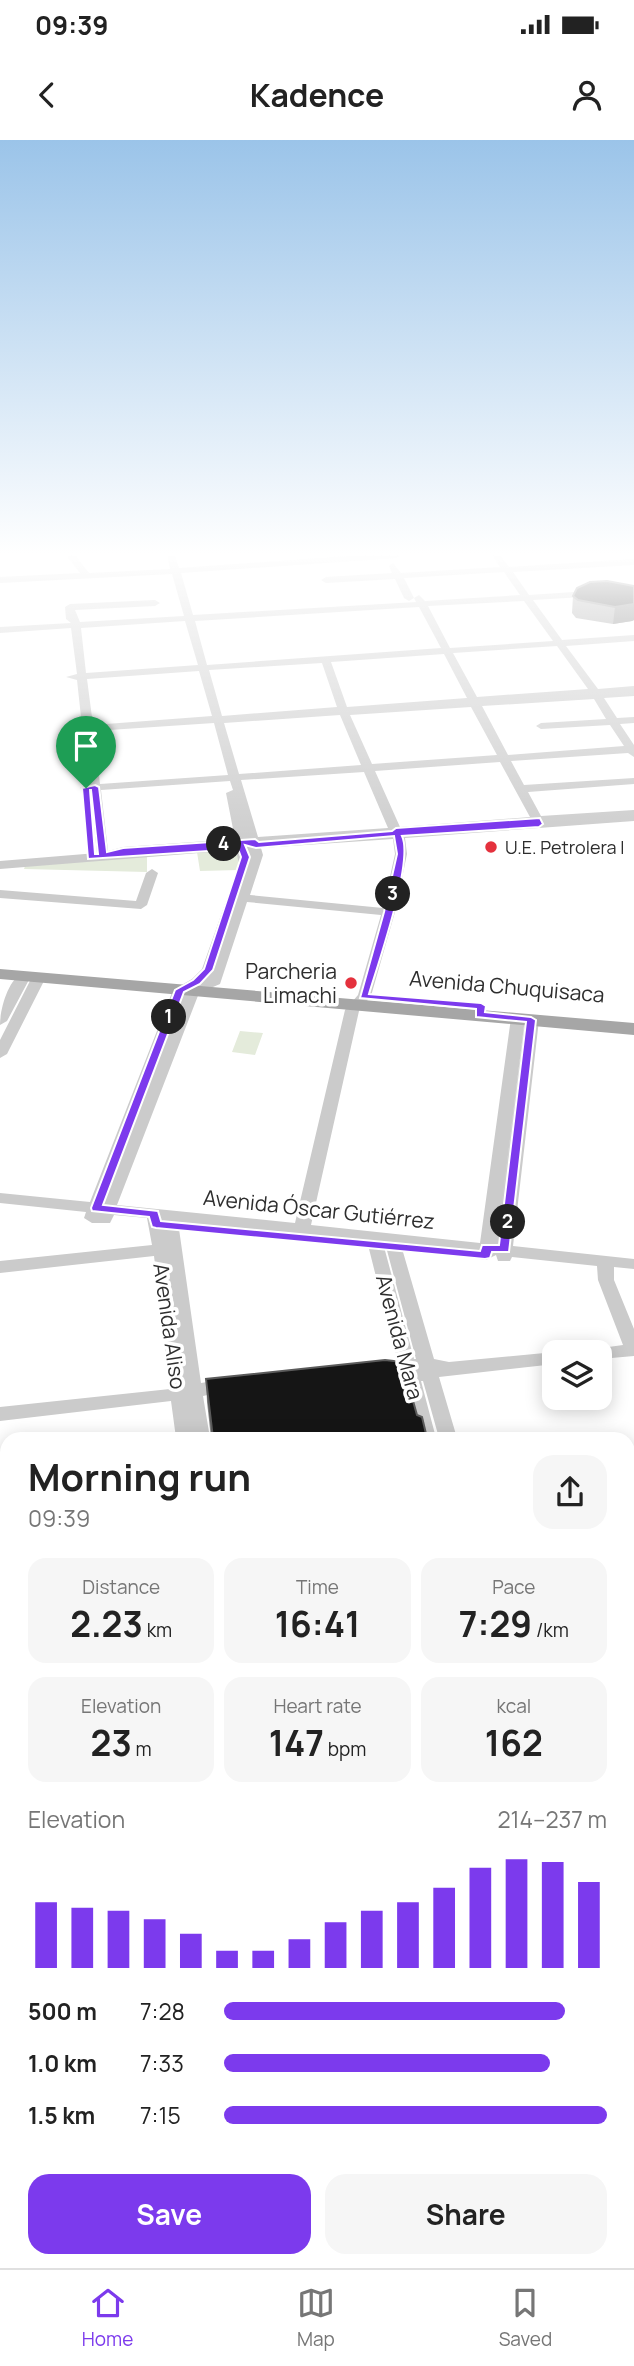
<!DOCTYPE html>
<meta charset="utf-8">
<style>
:root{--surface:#fff;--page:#f6f6f6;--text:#222;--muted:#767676;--line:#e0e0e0;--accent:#7c3aed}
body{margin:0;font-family:Manrope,sans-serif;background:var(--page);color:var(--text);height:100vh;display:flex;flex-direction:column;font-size:26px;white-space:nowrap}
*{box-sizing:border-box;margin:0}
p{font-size:23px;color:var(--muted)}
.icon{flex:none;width:38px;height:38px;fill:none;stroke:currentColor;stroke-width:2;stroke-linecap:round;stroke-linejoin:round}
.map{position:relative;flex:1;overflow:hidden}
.side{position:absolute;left:0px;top:1292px;width:635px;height:836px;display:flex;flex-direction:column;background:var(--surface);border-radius:21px 21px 0 0;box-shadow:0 4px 18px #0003}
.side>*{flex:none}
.buttons{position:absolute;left:542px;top:1200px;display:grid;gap:14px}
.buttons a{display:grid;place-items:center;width:70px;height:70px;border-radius:14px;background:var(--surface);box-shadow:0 4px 18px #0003;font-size:35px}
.pin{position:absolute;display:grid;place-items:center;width:60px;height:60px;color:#fff;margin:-72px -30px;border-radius:50% 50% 50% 0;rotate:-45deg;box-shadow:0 0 7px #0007}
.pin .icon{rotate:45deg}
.km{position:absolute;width:35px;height:35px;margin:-18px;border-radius:50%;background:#222;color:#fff;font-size:19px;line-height:35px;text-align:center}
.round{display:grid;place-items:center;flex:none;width:74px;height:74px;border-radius:21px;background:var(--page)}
.head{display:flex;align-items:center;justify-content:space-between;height:119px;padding:0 28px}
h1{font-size:38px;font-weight:700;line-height:52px}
.metrics{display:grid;grid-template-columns:repeat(3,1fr);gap:10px;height:119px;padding:7px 28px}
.metrics div{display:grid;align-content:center;border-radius:18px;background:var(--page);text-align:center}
.metrics b{font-size:35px;font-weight:700}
.metrics small{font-size:19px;font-weight:400}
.metrics p{font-size:19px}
.chart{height:196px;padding:14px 28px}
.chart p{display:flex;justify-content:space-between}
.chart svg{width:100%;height:126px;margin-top:7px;stroke:var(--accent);stroke-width:6}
.action{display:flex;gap:14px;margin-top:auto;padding:14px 28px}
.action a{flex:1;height:80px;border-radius:21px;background:var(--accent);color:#fff;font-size:28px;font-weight:700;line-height:80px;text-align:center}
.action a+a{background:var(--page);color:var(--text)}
ul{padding:0 28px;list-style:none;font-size:23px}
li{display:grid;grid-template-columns:112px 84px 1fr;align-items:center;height:52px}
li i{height:18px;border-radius:9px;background:var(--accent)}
.status{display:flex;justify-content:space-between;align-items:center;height:49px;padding:0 35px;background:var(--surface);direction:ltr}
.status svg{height:19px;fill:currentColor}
header{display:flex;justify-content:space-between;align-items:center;height:91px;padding:0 28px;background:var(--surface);font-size:32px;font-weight:700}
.tab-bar{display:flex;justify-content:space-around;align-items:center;height:98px;border-top:2px solid var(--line);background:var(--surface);font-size:19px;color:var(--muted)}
.tab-bar a{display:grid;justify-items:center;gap:4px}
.tab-bar .current{color:var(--accent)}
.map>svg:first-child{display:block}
</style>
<div class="status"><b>09:39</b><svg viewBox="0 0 49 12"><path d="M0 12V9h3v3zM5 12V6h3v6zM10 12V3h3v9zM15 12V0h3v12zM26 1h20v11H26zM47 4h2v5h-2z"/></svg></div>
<header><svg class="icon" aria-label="back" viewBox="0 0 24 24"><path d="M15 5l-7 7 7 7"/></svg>Kadence<svg class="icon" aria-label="person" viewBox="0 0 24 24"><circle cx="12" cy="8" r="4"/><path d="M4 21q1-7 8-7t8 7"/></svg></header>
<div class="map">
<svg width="634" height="2128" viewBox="0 0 634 2128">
<rect width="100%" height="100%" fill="#fff"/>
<!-- green -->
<path fill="#e4ebdb" d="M235,709L240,712L239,730L200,731L197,712Z
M147,716V732L24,729L25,726Z
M240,891L263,893L255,915L232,912Z"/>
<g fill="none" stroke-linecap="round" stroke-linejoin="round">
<!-- minor -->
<path fill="#cbcbcb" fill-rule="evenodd" d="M66,415H75L89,433L170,429L167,415H175L179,428L361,415H401L397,418L181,433L193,475L416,462L414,458L419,455L425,461L520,455L504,432L404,438L414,458L409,461L404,458L395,439L326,443L321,440L326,437L392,433L389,426L393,423L401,433L500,427L492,415H500L509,427L634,419V425L513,432L529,455L634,448V454L533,460L562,500L634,495V501L566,506L598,549L634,546V556L604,558L617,578L634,577V583L620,584L634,605V617L628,613L511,621L524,645L634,638V644L528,652L541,676L634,670V681L405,698L407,714L395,772L371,856L359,871L311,1085L480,1103L511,878L518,874L525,878L497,1104L525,880L527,877H537L539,880L513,1106L634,1119V1129L614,1127V1140L634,1189V1216L600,1219V1213H591L594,1209L623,1205L598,1140L597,1126L512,1117L510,1121H498L496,1115L486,1120L480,1119L478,1113L401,1105L434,1219L449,1222L555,1212L558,1213H555V1224L439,1237L457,1298H439L423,1241H421L436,1298H418L403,1243L387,1242L384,1238L386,1234L378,1232L375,1228L378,1224L397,1220L367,1101L308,1095L306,1101H294L293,1094L178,1082L201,1243L226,1239L232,1240L235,1245L232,1250L203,1256L210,1298H176L171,1261L0,1281V1267L170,1249L154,1116L0,1133V1121L152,1105L147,1078L114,1075L110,1083H92L84,1078L86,1072L0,1063V1053L90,1062L173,850L192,839L202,829L239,724L236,710L0,729V721L97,713L90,651L80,648L89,644L83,592L74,589L82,586L77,540L66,537L77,534L71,488L0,493V487L71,483L66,479L65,467L70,464L155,460L160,463L155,466L75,470L80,482L184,476L172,434L0,443V437L80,433ZM524,461L553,501L450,508L428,466ZM419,467L441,508L207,525L195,481ZM185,481L198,525L86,533L81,488ZM557,506L588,549L477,557L453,513ZM444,514L467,558L347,567L331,522ZM322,523L337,567L222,576L209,530ZM199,531L212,576L93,585L87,539ZM594,559L606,579L541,583L536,586L541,589L610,585L624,606L508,615L482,566ZM471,567L497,615L372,624L350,575ZM340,575L361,625L239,634L224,583ZM214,583L228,635L100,644L94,591ZM500,622L530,677L400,687L375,631ZM364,632L388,688L258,697L241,640ZM230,641L233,650L226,653L235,699L123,707L108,711L101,650ZM393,699L395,714L383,768L250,755L263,715L261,708ZM247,762L381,775L358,855L345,870L295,1083L117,1065L199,853L220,844ZM383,1103H385L416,1219H414Z
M152,729L158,733L147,765L141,769L0,758V750L136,761L146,733Z
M24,832L31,836L7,881L0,885C0,869 8,839 24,832Z
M39,833L46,837L7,914L0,918V900L32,837Z
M7,1346V1360L0,1361V1347Z
M628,1375H634V1389L628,1390Z
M7,1443V1459L0,1460V1444Z
M634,1582V1614H628V1583Z
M7,1663V1699L0,1700V1664Z
M628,1922L634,1924V1967L628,1964Z
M7,1942V1968L0,1970V1944Z
M628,2017L634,2019V2063L628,2061Z
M278,2121H328L329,2128H279Z"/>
<!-- major -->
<path fill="#a6a6a6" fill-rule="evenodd" d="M0,829L634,883V895L0,839Z"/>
</g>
<!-- wall -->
<path fill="#8a8a8a" d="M634,446V480L632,481L613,484L576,478L572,473L573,456Z
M206,1239L427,1298H211L207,1262Z"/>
<!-- shaded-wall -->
<path fill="#5b5b5b" d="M634,464V480L632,481L613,484L615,467Z"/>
<!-- building -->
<path fill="#151515" stroke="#5b5b5b" stroke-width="2" d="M607,441L634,446V464L615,467L578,460L573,456L577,448L590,442Z
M385,1220L402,1222L417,1275L422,1277L427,1298H213L206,1239Z"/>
<!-- sky -->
<linearGradient id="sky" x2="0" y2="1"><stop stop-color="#9bc4e9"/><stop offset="0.58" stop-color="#fff"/><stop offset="1" stop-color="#fff" stop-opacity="0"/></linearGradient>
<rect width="634" height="713" fill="url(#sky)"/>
<!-- route -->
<path fill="#7c3aed" stroke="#fff" stroke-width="2" fill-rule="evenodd" d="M95,645L99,647L107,712L123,708L255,699L259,702L392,691L396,688L540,678L543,684L539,687L402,696C414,721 378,824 369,854L481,863L486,866L485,872L531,877L536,880L509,1112H492L490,1118L485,1119L156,1088L152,1087L149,1077L92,1071L91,1068L175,850L193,840L204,829L241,717L238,709L88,719L82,648ZM90,650H91L98,714H95ZM394,696L397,714L384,772L360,858L476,869V877L526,882L499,1105H482L480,1111L161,1081L158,1071L103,1065L184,852L200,844L213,830L250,717L245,705L256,708Z"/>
<!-- markers -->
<g fill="#e4313d" stroke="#fff" stroke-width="2.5">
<circle cx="491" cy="707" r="7"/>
<circle cx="351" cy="843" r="7"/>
</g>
<g text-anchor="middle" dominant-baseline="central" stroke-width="7" stroke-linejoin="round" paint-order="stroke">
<!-- far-poi labels -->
<g font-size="18" fill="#2e2e2e" stroke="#fff" text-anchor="start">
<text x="505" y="707">U.E. Petrolera I</text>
</g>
<!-- poi labels -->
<g font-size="21" fill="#2e2e2e" stroke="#fff" text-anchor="end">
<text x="337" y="831">Parcheria<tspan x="337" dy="24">Limachi</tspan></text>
</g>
<!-- street labels -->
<g font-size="21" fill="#2e2e2e" stroke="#fff">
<text transform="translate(507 846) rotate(5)">Avenida Chuquisaca</text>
<text transform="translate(319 1069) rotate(6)">Avenida Óscar Gutiérrez</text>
<text transform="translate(170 1186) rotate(82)">Avenida Aliso</text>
<text transform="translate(400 1197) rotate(75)">Avenida Mara</text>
</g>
</g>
</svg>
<div class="buttons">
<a><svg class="icon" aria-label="layers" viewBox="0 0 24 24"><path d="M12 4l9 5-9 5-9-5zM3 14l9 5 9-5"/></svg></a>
</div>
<div class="pin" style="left:86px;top:648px;background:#1e9e55"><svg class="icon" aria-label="arrive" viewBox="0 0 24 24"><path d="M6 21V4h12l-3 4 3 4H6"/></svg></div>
<b class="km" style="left:169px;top:877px">1</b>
<b class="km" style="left:508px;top:1082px">2</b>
<b class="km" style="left:393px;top:754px">3</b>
<b class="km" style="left:224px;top:704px">4</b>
<section class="side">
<div class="head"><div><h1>Morning run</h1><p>09:39</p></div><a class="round"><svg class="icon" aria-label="share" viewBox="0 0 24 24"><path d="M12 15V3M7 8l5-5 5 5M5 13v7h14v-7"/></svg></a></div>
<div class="metrics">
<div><p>Distance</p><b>2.23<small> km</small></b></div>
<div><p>Time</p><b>16:41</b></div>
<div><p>Pace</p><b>7:29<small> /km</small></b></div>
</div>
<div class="metrics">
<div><p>Elevation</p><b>23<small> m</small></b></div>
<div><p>Heart rate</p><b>147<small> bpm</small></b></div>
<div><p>kcal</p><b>162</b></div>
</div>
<div class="chart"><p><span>Elevation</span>214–237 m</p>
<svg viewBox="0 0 160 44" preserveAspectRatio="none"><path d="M5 44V21M15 44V23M25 44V24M35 44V27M45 44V32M55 44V38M65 44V38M75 44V34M85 44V28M95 44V24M105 44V21M115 44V16M125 44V9M135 44V6M145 44V7M155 44V14"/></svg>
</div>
<ul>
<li><b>500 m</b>7:28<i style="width:89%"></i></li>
<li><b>1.0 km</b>7:33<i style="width:85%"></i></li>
<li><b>1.5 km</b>7:15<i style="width:100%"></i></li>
</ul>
<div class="action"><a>Save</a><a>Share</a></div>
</section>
</div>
<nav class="tab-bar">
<a class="current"><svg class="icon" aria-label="home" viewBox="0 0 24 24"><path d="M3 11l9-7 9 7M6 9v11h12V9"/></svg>Home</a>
<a><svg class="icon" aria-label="map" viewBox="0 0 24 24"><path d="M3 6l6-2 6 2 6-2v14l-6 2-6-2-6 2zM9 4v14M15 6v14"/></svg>Map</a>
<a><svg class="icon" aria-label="saved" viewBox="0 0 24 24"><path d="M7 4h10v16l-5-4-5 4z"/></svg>Saved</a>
</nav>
